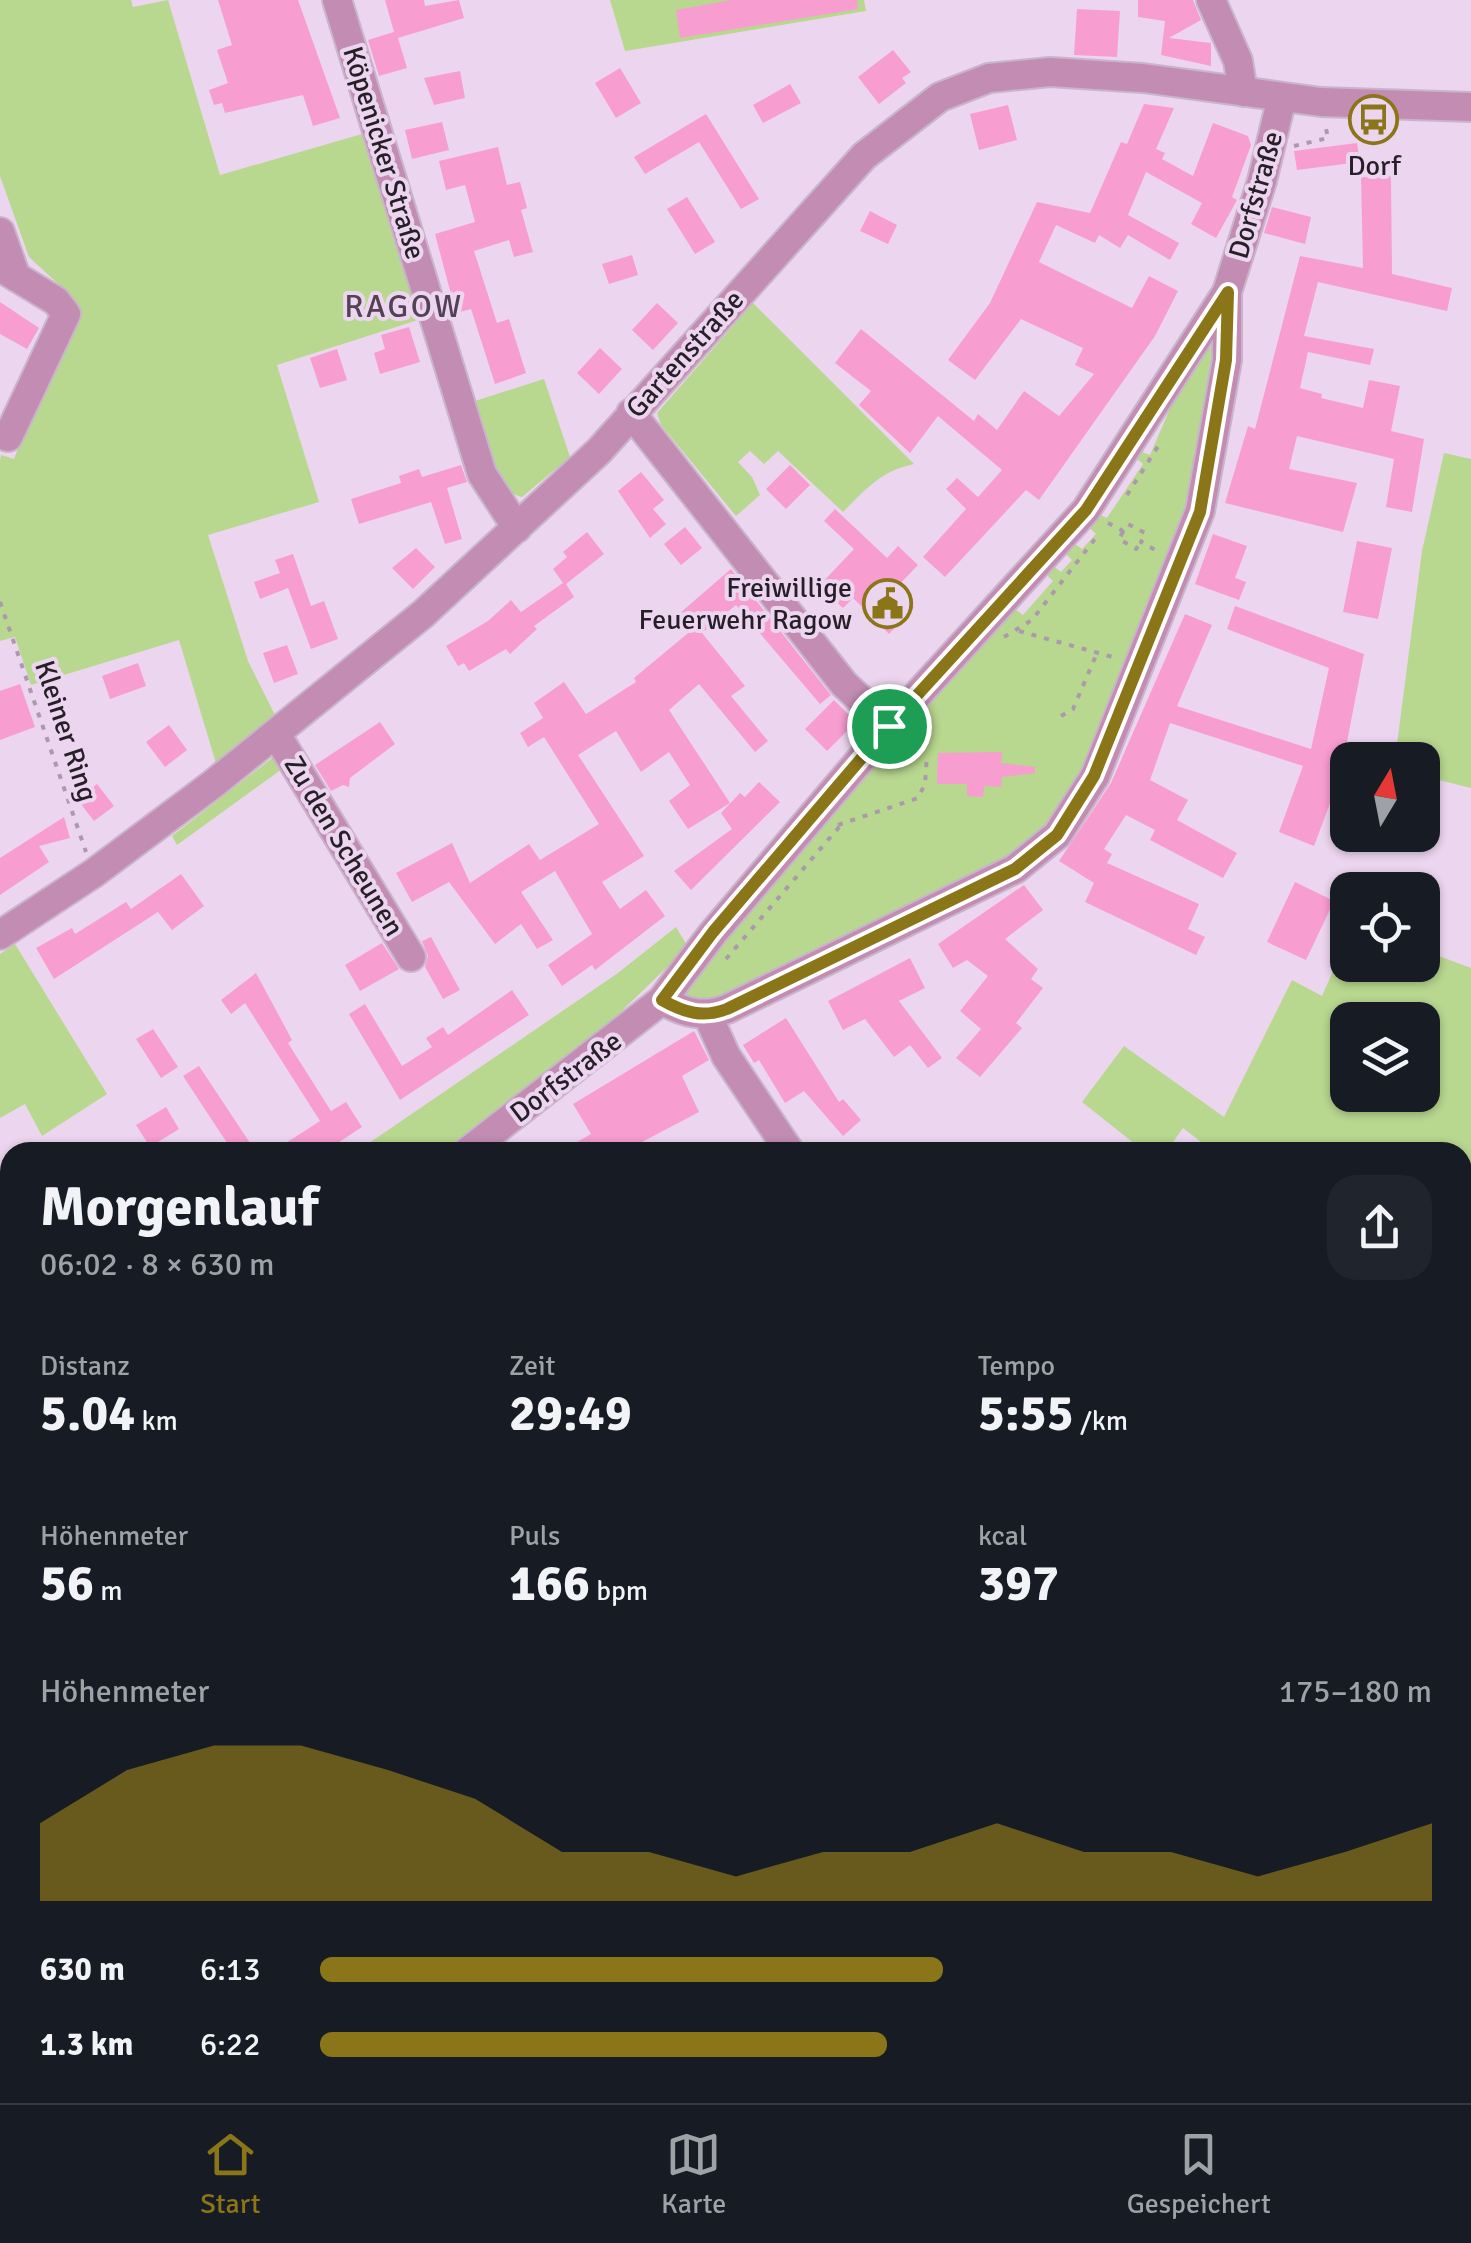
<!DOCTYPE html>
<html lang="de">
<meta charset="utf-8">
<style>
:root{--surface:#171b24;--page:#20242c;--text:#f1f3f6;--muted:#9ea1a6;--line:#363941;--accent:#8a7519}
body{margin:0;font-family:Signika,sans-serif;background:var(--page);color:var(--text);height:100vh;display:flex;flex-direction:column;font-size:38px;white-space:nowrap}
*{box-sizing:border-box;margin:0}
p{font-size:32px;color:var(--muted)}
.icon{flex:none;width:55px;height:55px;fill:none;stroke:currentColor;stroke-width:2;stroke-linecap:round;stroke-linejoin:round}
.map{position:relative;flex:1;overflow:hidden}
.details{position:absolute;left:0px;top:1142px;width:1472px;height:962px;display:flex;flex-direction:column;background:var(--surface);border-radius:30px 30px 0 0;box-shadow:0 2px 8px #0004}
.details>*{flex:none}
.needle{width:65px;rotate:10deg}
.fabs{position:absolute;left:1330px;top:742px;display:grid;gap:20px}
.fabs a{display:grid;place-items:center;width:110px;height:110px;border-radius:20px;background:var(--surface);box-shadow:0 2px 8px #0004;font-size:50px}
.pin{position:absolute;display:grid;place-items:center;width:85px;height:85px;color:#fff;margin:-42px;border:5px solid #fff;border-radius:50%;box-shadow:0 2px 10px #0007}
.round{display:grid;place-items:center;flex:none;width:105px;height:105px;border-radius:30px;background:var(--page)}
.overview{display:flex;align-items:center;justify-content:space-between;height:170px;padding:0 40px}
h1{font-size:55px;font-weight:700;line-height:75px}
.figures{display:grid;grid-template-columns:repeat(3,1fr);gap:15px;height:170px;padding:10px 40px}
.figures div{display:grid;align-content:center}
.figures b{font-size:50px;font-weight:700}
.figures small{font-size:28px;font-weight:400}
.figures p{font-size:28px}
.chart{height:280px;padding:20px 40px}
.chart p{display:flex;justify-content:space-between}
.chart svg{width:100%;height:180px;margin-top:10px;fill:var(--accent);opacity:.7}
ul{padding:0 40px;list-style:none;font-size:32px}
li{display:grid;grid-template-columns:160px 120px 1fr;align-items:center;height:75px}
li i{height:25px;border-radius:12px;background:var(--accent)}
.dock{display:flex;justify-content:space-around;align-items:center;height:140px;border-top:2px solid var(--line);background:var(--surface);font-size:28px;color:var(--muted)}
.dock a{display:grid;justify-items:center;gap:5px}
.dock .selected{color:var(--accent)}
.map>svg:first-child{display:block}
</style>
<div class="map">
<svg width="1471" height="2103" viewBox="0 0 1471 2103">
<rect width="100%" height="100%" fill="#ecd6ef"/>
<!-- green -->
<path fill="#b8d78f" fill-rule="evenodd" d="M0,0H131L133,7L168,0L220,175L369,132L424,318L277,365L319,502L208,535L248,661L278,721L218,770L179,640L31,685L15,637L0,641V461L1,455L14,459L28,421L15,415L69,294L29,257L0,176Z
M610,0H864L866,11L625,51Z
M753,303L914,464C881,471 867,488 843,512L778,451L764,464L750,451L738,462L752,477L760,495L736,516L661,425L657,413Z
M1204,346L1214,349L1221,358L1193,509L1084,770L1046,828L998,863L925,896L716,1007L690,1001L683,989L686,980L1010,605L1023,615L1053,581L1044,572L1051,564L1061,572L1072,560L1063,551L1071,541L1082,549L1096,534L1084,523L1094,512L1107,518L1143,464L1133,455L1137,450L1150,455L1169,411L1162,406Z
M544,379L570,457L522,497C487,488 481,431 472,402Z
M1444,453L1471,459V788L1423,776L1422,760H1395L1422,551Z
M276,755L282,769L177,845L172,836Z
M676,927L688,947L574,1057L454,1152H356L618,973Z
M1347,939L1348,965H1422L1423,950L1471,968V1478L1462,1468V1152H1214L1183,1128L1166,1152H1145L1082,1102L1124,1046L1224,1117L1292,980L1322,996ZM1348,1020H1422V1095H1348Z
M15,944L107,1094L42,1136L25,1104L0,1118V954Z"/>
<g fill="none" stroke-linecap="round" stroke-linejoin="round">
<!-- stream -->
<path stroke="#458acd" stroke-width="6" d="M1462,1448L1471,1446"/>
</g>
<!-- building -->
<path fill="#f89dd0" d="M218,0H298L340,118L313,126L303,95L225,113L222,103L214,105L209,90L228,83L217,50L232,45Z
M385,0H424L425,6L459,0L464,18L398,38L407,68L379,76L368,40L394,32Z
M732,0H857L858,9L680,38L676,10Z
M1138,0H1193L1201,20L1169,38L1211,43V66L1161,55L1165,21L1138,17Z
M1077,9L1120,11L1117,57L1074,55Z
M893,50L911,72L902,78L906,83L879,104L858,77Z
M620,68L641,103L616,118L595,83Z
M460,71L465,98L434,105L424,78Z
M790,84L801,103L763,123L753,105Z
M1144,104L1174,108L1156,149L1165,153L1162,159L1193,176L1213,123L1248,136L1251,145L1232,197L1237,200L1216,238L1191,224L1202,203L1146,172L1128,215L1179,243L1170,260L1128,235L1120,248L1099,235L1095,243L1056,225L1039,262L1132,308L1149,276L1178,291L1155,336L1039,500L1026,490L945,577L923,557L966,509L946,489L957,478L978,497L1002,470L938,416L910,453L859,405L871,391L835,363L861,329L974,421L978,414L997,430L1024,391L1059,416L1094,374L1075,365L1083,348L1021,319L975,380L948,360L990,303L1037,202L1090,213L1121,142L1127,144Z
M1008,105L1017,140L979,150L970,114Z
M706,114L759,199L741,209L699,142L645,174L634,157Z
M442,122L449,150L412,159L405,130Z
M1357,143L1360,162L1297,170L1294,151Z
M498,147L507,185L520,182L527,208L521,210L533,252L514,257L509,240L474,251L497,323L509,319L526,373L495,384L471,309L456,313L435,234L475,222L465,185L446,190L439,161Z
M1391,176L1392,274L1452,288L1447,311L1318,282L1304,336L1374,349L1370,365L1308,352L1300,388L1322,394L1321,398L1363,408L1369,380L1400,386L1391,431L1424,439L1412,512L1386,507L1394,459L1297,436L1289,469L1357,483L1343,532L1225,503L1248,426L1255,429L1300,256L1363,268L1361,177Z
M687,197L715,242L695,254L667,209Z
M1272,207L1311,217L1305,244L1264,233Z
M870,211L897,225L888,244L860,231Z
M632,255L638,275L609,284L602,264Z
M0,302L39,328L27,349L0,334Z
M657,303L678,323L653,350L632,330Z
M409,327L420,362L380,374L374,353L385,349L381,335Z
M600,348L622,369L599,394L577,373Z
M337,349L347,380L320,388L310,358Z
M461,465L467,482L447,488L462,539L445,544L431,502L359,524L351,499L401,483L399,476L419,469L422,477Z
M790,465L810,485L786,509L766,489Z
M641,472L664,500L653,509L666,524L650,538L618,491Z
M835,509L887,558L898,546L918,565L895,589L914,607L889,634L853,598L843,608L819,586L854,549L824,521Z
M685,527L702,548L681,565L664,544Z
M587,532L604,554L566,584L574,597L534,626L537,629L510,654L506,649L469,671L464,663L458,666L446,646L488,621L511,600L521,612L563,583L553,569L567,557L563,552Z
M1213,534L1247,546L1235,578L1246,582L1239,600L1195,584Z
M1357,541L1392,548L1378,619L1343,612Z
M416,548L435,567L413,589L392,568Z
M293,554L311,606L324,601L338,639L311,649L288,588L260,599L254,582L280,573L275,560Z
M731,569L831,695L820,704L736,605L702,633L745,686L731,696L768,741L755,752L699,684L669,710L730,803L688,829L669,801L690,785L669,752L641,772L616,731L578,755L644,856L602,882L620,909L646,890L665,916L595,970L592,965L562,986L548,965L592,934L555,871L521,892L553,940L537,949L521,924L495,944L449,882L412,902L396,873L452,843L470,883L529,844L540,860L599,824L544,737L528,747L520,733L543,718L534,703L564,682L586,714L636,682L634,678L693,629L680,613Z
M1235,606L1364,654L1345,752L1348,810L1330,803L1314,846L1279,832L1303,766L1170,723L1150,780L1188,800L1177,820L1237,853L1223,878L1150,840L1155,830L1126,815L1104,849L1112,854L1107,863L1199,904L1188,929L1205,937L1196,955L1085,902L1094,883L1059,861L1111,783L1185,614L1212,625L1177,706L1311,749L1329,668L1227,629Z
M287,645L298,674L274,683L263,653Z
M138,663L146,686L110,699L102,676Z
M20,684L35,727L0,740V691Z
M834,700L856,722L827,751L805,729Z
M380,722L395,744L350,778L349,787L343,785L331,791L315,765Z
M169,725L187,750L165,767L146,742Z
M1002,752L1001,763L1035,767V773L1002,777L1001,787L984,786L983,797L967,796V784H937L938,753Z
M759,782L780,802L691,890L674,871L732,829L721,813L740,793L745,797Z
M97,784L114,806L94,821L77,799Z
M64,817L70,838L39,846L49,862L0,895V858Z
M181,874L204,906L172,930L158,912L54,979L36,948L72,928L75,934L126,902L131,909Z
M1295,882L1334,901L1306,960L1267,942Z
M1024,885L1043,910L1005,939L1038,969L1031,979L1043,988L1016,1023L1022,1028L980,1077L956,1058L981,1029L960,1011L988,976L967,960L953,968L938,944Z
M431,937L460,990L443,999L425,967L428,956L422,941Z
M382,943L399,969L360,991L345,965Z
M910,958L925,988L899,1001L942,1058L928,1068L910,1045L894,1057L865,1019L843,1030L828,1001Z
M256,973L292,1040L288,1043L331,1111L346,1102L362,1127L324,1152H272L320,1121L245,1003L231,1014L221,1000Z
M512,990L529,1015L400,1100L349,1014L365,1004L402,1066L432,1047L426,1038L443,1027L448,1035Z
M786,1018L839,1102L843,1099L861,1120L843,1136L804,1091L785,1103L759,1060L754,1063L743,1045Z
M153,1029L178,1067L161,1078L136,1039Z
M694,1031L709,1060L682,1076L699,1112L623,1152H560L591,1134L573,1104Z
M199,1066L256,1152H233L183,1076Z
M166,1107L179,1129L150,1147L136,1125Z"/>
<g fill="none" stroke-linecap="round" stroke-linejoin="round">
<defs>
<path id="minor" d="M337,0L482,474L517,528
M1211,0L1238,61L1243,92
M0,232L16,277
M0,267L56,301L66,314L8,437L0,434
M631,413L844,684L889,726
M276,734L411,957
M0,935L94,873L213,784L423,614L599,451L864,156L940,97L989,78L1050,72L1143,78L1321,102L1471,107
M662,1000C684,1013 703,1018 727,1009L1015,869L1057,835L1095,776L1200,511L1227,360V292
M708,1016L726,1056L790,1152
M467,1152L662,1000L713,933L889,726L1086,510L1227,292L1262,181L1282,97
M0,1442L10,1459"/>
</defs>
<!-- minor casing -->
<use href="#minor" stroke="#c9b5cb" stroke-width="32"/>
<!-- path -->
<path stroke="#ab99ad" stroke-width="4" stroke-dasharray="5 8" stroke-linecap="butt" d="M1294,146L1328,138L1325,124
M1127,495L1162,440
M1108,523L1123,531L1128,524L1145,533L1141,542L1159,552
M1123,532L1119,539L1136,549L1141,542
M0,602L86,852
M1019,631L1116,658
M1004,637L1032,620L1098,535
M1061,716L1073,709L1097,653
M838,825L918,798L925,784L927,755
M726,959L840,826
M1462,1206L1471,1204
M404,2103L411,2095"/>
<!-- minor -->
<use href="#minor" stroke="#c38db3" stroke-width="28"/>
</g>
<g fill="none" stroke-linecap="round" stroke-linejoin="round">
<defs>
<path id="route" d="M1228,292L1226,360L1200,512L1094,776L1057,835L1015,869L727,1009C703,1018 685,1013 662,1000L713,932L889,726L1086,510Z"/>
</defs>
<!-- route casing -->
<use href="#route" stroke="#fff" stroke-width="20"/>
<!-- route -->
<use href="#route" stroke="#8a7519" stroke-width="12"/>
</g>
<!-- icons -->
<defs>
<symbol id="bus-ring" viewBox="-11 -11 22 22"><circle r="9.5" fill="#ecd6ef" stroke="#8a7519" stroke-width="1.5"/><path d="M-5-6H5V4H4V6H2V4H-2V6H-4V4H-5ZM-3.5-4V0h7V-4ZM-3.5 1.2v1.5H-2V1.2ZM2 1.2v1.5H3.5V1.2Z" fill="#8a7519"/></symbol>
<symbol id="civic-ring" viewBox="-11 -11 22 22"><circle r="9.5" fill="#ecd6ef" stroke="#8a7519" stroke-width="1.5"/><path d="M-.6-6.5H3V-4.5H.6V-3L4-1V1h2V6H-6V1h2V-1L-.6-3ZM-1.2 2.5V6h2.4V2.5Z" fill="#8a7519"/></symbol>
</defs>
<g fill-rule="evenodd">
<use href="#bus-ring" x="1346" y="92" width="55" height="55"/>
<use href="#civic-ring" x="860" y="576" width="55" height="55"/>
</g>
<g text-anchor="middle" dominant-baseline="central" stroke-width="8" stroke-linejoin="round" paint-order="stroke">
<!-- street labels -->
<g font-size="28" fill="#271f28" stroke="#ecd6ef">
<text transform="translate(384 153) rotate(73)">Köpenicker Straße</text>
<text transform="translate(1256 195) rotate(-74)">Dorfstraße</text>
<text transform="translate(685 354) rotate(-48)">Gartenstraße</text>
<text transform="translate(66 731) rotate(72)">Kleiner Ring</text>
<text transform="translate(344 846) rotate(59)">Zu den Scheunen</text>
<text transform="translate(566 1077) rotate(-37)">Dorfstraße</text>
</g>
<!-- poi labels -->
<g font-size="28" fill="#271f28" stroke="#ecd6ef">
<text x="1374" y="166">Dorf</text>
<text x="852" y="588" text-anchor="end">Freiwillige<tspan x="852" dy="32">Feuerwehr Ragow</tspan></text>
</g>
<!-- quarter labels -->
<g font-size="32" letter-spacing="2.5" fill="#534156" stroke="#ecd6ef">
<text x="404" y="306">RAGOW</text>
</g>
</g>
</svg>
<div class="fabs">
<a><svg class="needle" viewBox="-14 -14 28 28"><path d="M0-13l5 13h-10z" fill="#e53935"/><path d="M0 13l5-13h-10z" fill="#9ea1a6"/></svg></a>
<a><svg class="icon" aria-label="locate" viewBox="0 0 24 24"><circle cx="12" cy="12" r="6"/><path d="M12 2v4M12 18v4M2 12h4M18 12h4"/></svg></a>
<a><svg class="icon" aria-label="layers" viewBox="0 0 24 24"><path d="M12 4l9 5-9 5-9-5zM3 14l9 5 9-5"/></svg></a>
</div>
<div class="pin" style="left:889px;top:726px;background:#1e9e55"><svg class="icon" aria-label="arrive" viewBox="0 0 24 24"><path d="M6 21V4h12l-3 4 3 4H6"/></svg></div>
<section class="details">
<div class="overview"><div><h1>Morgenlauf</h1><p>06:02 · 8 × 630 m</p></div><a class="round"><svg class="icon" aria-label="share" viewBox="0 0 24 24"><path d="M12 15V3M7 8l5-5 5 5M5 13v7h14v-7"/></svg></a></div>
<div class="figures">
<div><p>Distanz</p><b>5.04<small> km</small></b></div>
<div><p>Zeit</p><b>29:49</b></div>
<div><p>Tempo</p><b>5:55<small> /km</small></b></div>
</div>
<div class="figures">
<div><p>Höhenmeter</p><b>56<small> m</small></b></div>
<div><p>Puls</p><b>166<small> bpm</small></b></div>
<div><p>kcal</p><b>397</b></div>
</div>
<div class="chart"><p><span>Höhenmeter</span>175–180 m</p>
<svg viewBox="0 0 160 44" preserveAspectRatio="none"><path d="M0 44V25L10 12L20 6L30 6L40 12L50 19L60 32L70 32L80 38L90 32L100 32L110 25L120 32L130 32L140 38L150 32L160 25V44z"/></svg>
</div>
<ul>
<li><b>630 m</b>6:13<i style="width:56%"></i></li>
<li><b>1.3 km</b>6:22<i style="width:51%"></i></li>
</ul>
</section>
</div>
<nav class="dock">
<a class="selected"><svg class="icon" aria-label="home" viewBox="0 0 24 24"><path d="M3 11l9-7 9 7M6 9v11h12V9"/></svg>Start</a>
<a><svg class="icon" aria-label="map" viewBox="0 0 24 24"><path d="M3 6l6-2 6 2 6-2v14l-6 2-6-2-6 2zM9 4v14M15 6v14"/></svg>Karte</a>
<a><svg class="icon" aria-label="saved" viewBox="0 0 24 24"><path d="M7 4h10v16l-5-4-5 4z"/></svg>Gespeichert</a>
</nav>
